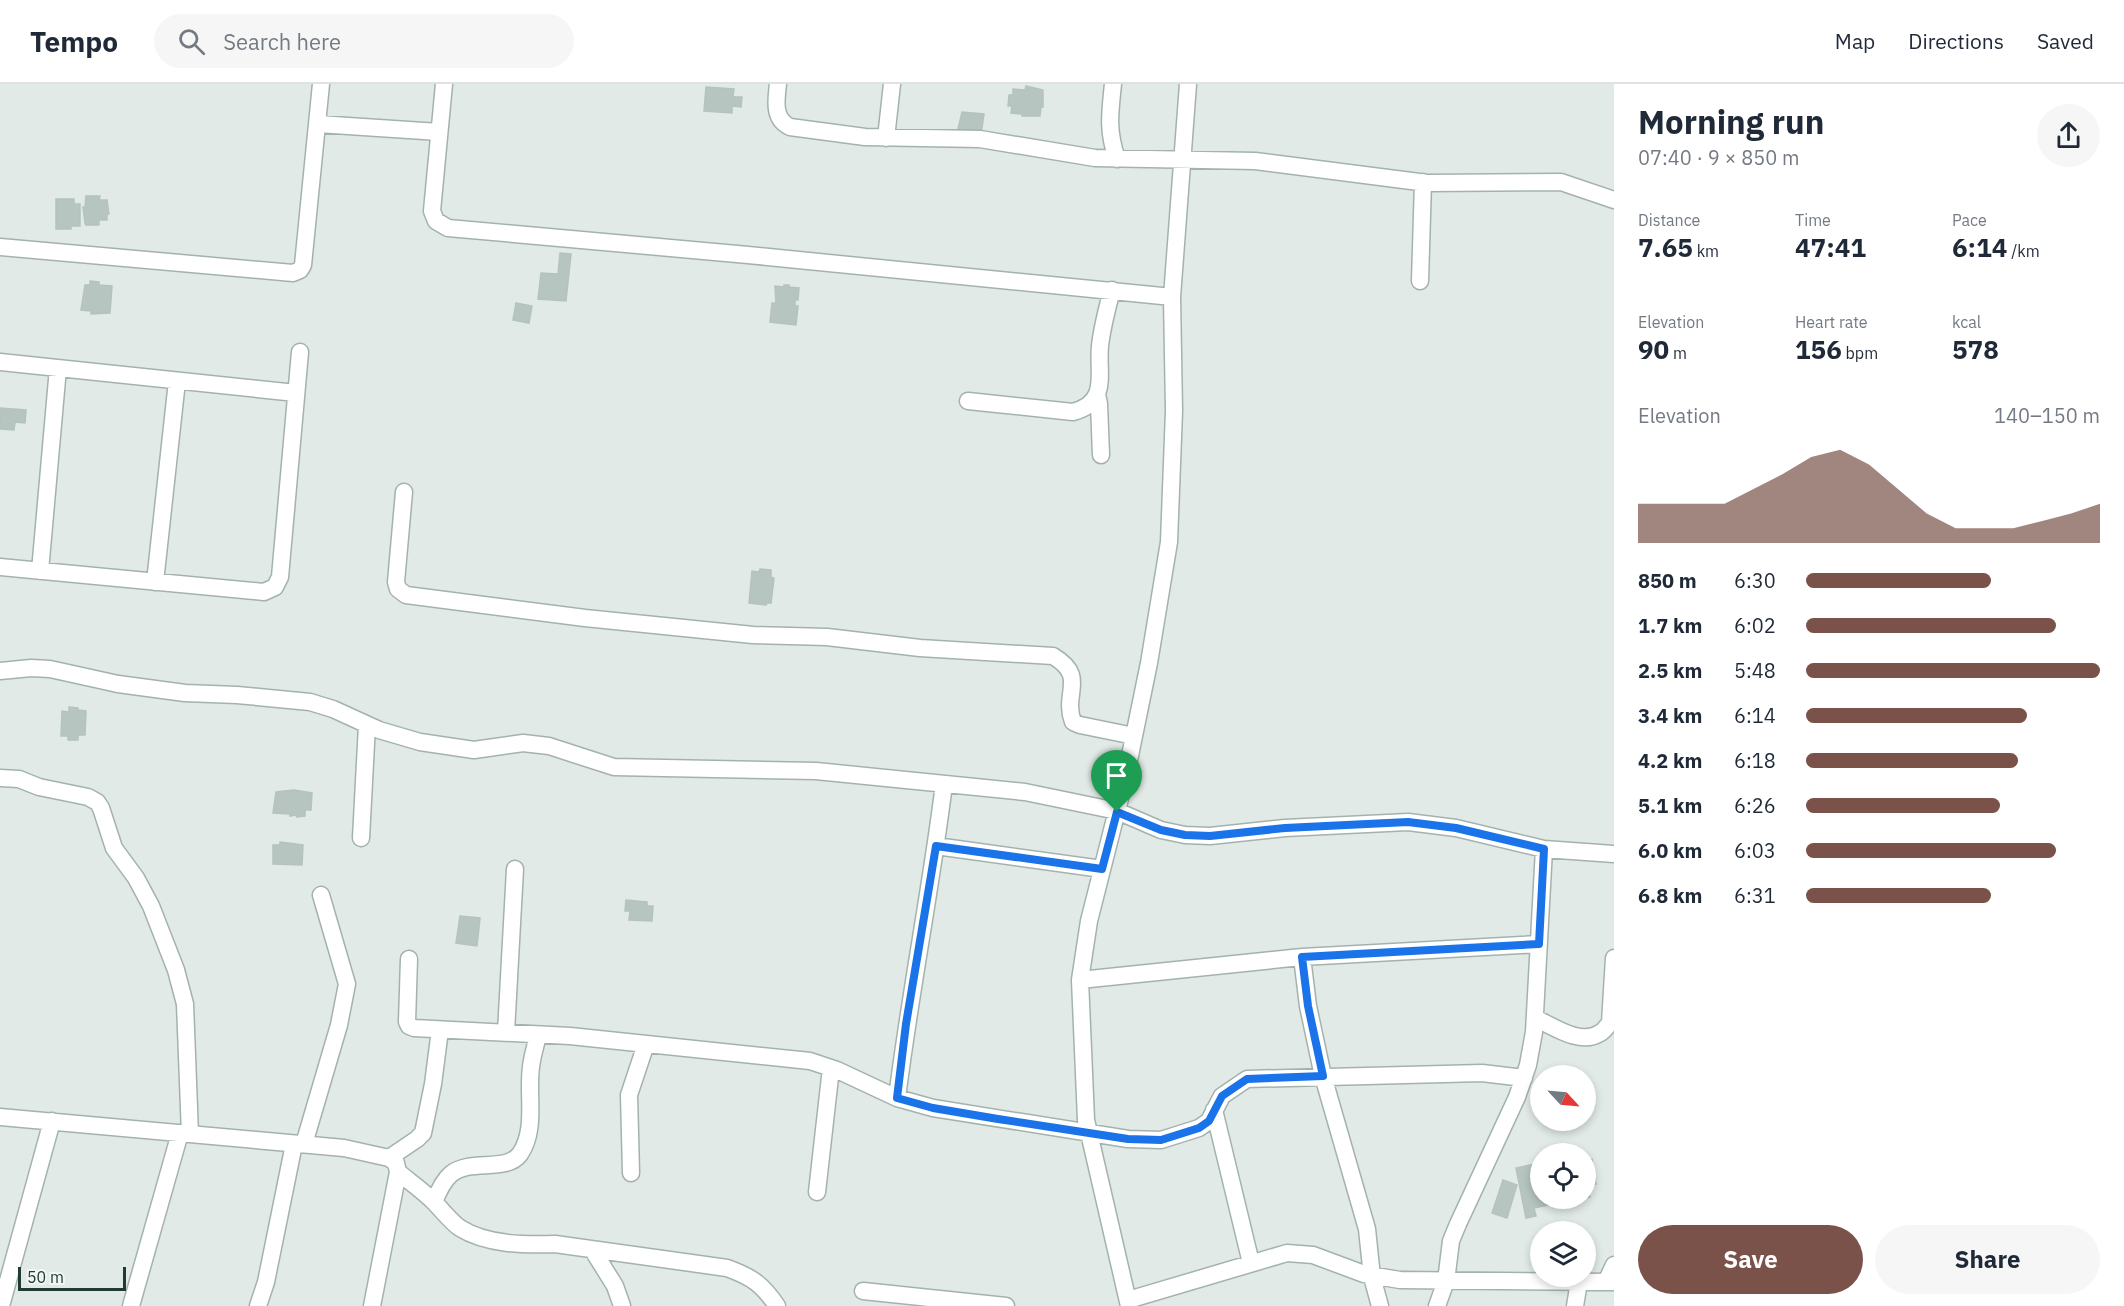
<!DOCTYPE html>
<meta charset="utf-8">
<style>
:root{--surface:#fff;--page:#f6f6f7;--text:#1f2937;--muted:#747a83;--line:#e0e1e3;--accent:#7a5249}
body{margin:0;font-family:"IBM Plex Sans",sans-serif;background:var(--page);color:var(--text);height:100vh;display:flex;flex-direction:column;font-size:22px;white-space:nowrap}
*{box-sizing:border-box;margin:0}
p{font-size:20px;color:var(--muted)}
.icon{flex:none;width:33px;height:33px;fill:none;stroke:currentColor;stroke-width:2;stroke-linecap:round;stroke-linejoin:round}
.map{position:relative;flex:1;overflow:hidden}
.drawer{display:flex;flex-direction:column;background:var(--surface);width:510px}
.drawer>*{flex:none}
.needle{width:39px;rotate:116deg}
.tools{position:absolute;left:1530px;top:981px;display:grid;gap:12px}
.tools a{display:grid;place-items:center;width:66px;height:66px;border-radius:50%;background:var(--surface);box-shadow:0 3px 9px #0003;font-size:30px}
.scale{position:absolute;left:18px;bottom:15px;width:108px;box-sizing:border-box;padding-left:6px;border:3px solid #223a34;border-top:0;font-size:16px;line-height:21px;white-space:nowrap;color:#223a34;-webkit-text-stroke:4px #f1f7f4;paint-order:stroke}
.pin{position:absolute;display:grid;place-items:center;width:51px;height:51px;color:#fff;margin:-62px -26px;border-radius:50% 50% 50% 0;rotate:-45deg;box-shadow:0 0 6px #0007}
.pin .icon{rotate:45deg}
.round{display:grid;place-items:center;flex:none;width:63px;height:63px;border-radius:32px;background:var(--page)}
.head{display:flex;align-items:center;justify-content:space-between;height:102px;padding:0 24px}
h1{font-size:33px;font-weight:800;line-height:45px}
.stats{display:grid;grid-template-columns:repeat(3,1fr);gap:9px;height:102px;padding:6px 24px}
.stats div{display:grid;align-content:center}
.stats b{font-size:26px;font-weight:800}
.stats small{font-size:16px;font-weight:400}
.stats p{font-size:16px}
.chart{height:168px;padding:12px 24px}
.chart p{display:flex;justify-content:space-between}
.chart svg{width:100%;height:108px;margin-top:6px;fill:var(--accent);opacity:.7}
.primary-button{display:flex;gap:12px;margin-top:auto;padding:12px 24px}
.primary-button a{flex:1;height:69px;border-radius:36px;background:var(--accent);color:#fff;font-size:24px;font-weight:800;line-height:69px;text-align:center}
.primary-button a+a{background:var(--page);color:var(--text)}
ul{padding:0 24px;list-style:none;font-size:20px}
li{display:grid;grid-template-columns:96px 72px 1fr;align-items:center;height:45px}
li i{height:15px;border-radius:8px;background:var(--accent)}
header{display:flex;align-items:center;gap:36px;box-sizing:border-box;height:84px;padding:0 30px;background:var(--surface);border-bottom:2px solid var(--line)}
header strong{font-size:28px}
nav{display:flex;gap:33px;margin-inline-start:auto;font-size:21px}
.search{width:420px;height:54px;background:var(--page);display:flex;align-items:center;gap:15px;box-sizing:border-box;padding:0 21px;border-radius:33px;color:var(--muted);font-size:22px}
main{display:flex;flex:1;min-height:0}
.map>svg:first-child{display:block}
</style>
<header>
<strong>Tempo</strong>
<div class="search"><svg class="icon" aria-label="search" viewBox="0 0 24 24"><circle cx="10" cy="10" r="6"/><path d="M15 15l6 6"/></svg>Search here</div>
<nav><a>Map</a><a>Directions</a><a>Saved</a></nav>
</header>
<main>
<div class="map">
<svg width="1614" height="1222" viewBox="0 0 1614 1222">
<rect width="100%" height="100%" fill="#e1eae6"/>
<!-- building -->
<path fill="#b6c5bf" stroke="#b4c3bd" stroke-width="1.5" d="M1026,2L1043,6V23H1041L1040,32H1022V30L1011,29L1012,22H1008L1009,11H1013V5L1025,6Z
M706,3L734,5L733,13H742L741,23L732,22V29L704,27Z
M962,28L984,30L981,51L957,49Z
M86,112H100L99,116H107L109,130H107V136H99V141H86L85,139L83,123H85Z
M56,115H74V120H80V142H71V145H56Z
M560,169L571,170L566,217L538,215L541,189L558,190Z
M90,197L99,198V201L112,202L110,229L91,230V227L81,226L85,201H90Z
M784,201H789V203L799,204L798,216H795V222H798L796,241L770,238L772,219H776L775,202L784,203Z
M516,219L532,222L529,239L513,236Z
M0,324L26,326L25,339L15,338L14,346L0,345Z
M760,485L771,486V493L774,494L771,519H767L766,521L749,519L752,487L759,488Z
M69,623L78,624V626L86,627L85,651H78V656H68V652H61L62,627L69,628Z
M294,706L312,709L311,726H305V732L297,733L296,731L290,732V730L273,729L276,708Z
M280,758L303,761L302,781L273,780V761H280Z
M626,816L647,818V822H653L652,837L629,836L630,827H625Z
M460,832L480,834L477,862L456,859Z
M1592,1075L1596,1100L1588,1101L1590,1113L1586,1114V1076Z
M1540,1079V1114H1581L1534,1124L1536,1132L1526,1134L1516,1084Z
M1503,1096L1517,1101L1507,1134L1492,1129Z"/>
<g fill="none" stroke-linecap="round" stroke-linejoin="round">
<defs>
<path id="minor" d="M444,0L432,127L436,137L448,144L748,171L1172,213
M778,0C776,17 773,35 790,43L865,53L980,55L1095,74L1255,77L1427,99L1561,98L1614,116
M1113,0C1110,29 1107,46 1117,75
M318,40L439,48
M886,54L892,0
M0,163L293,189L300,186L303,181L321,0
M1420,197L1423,98
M0,278L296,309
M1097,310L1099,320L1101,371
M968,317L1073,328C1110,318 1097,289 1100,262C1102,243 1107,225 1112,206
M404,408L396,498L398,505L406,511L585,534L753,551L827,553L920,564L1053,572C1088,593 1062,609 1073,638L1080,641L1134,652
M0,483L264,508L275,503L280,493L300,268
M40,487L58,284
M155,498L177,297
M0,587L31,584L50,585L118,600L185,609L237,611L310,618L333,625L379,646L420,658L474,666L523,659L549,662L614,683L816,687L1025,708L1117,727L1161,746L1185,751L1210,752L1285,744L1408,738L1456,744L1544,765L1614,770
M0,694L19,695L39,703L88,713L97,718L101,724L114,764L136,794L151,822L176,886L185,920L190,1050
M361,754L367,641
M936,762L1102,785
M1302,873L1308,922L1323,992L1367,1145L1372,1193L1380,1222
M409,875L407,938L409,942L414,944L570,952L810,977L837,986L897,1014L933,1024L1128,1055L1161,1056L1199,1044L1209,1037L1222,1012L1247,995L1482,989L1524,994
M1080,896L1302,873L1539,860
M1535,934C1553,942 1580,962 1600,949C1604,947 1607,942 1610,939L1614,874
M506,948L515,785
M897,1014C910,909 931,805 944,700
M1214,1026L1251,1179
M0,1033L344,1064L389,1074L396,1079L398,1088L372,1222
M304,1060L339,941L347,900L321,811
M389,1074L417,1055L423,1049L433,1000L440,946
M398,1088C410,1098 423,1107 434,1118C443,1127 450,1137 460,1144C487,1161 525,1161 555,1160L727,1184C752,1193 762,1200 777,1222
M631,1089L629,1011L646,960
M817,1108L831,984
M434,1118C438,1108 443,1097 451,1090C471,1074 506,1089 520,1070C537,1045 527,1011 531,983C532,972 536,961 538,951
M592,1165L615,1202L622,1222
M1606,1198L1614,1181
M863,1207L1006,1222
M1128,1216L1287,1169L1313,1171L1364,1190L1400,1196L1614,1198
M1,1222L52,1037
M131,1222L180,1049
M258,1222L266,1198L294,1060
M1129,1222L1086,1036L1080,896L1089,837L1126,691L1149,579L1169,458L1174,327L1172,213L1188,0
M1437,1222L1446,1197L1451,1157L1458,1140L1517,1013L1528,981L1534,948L1544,765
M1575,1222L1579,1198"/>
</defs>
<!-- minor casing -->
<use href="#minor" stroke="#a4b2ad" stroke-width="19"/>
<!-- minor -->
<use href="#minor" stroke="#fff" stroke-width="16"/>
</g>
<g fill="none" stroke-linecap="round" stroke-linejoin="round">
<defs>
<path id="route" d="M1117,728L1161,746L1185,751L1210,752L1285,744L1408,738L1456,744L1544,765L1539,860L1302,873L1308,922L1323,992L1247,995L1222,1012L1209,1037L1199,1044L1161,1056L1128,1055L998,1035L933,1024L897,1014L906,940L936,762L1102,785Z"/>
</defs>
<!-- route casing -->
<use href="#route" stroke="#fff" stroke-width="12"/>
<!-- route -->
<use href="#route" stroke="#1a73e8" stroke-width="8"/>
</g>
</svg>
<div class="tools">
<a><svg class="needle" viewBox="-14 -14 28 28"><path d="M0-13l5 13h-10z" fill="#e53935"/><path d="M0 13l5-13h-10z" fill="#747a83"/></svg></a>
<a><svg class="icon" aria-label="locate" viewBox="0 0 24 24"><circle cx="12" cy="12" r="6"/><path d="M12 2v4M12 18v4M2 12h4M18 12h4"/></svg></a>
<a><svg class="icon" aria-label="layers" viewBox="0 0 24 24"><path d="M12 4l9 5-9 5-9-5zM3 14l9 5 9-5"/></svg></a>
</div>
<div class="scale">50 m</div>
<div class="pin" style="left:1117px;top:728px;background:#1e9e55"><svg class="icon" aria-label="arrive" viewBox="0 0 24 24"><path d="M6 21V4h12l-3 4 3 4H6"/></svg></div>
</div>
<section class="drawer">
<div class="head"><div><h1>Morning run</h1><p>07:40 · 9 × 850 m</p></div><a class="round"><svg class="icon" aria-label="share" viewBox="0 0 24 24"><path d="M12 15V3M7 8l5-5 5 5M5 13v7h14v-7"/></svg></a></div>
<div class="stats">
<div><p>Distance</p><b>7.65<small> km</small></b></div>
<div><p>Time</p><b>47:41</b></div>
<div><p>Pace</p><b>6:14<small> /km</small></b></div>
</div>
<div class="stats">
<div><p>Elevation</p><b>90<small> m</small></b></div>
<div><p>Heart rate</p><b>156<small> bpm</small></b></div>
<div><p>kcal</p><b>578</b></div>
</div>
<div class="chart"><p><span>Elevation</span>140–150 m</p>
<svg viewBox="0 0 160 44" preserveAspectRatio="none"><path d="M0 44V28L10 28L20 28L30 28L40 22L50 16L60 9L70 6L80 12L90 22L100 32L110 38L120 38L130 38L140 35L150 32L160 28V44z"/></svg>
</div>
<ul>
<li><b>850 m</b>6:30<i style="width:63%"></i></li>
<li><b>1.7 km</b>6:02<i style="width:85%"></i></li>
<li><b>2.5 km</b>5:48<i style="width:100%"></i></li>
<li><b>3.4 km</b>6:14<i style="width:75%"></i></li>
<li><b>4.2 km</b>6:18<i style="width:72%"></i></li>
<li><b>5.1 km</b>6:26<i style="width:66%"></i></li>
<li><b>6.0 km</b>6:03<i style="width:85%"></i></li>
<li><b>6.8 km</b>6:31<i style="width:63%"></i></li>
</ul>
<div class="primary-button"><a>Save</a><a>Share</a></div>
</section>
</main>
